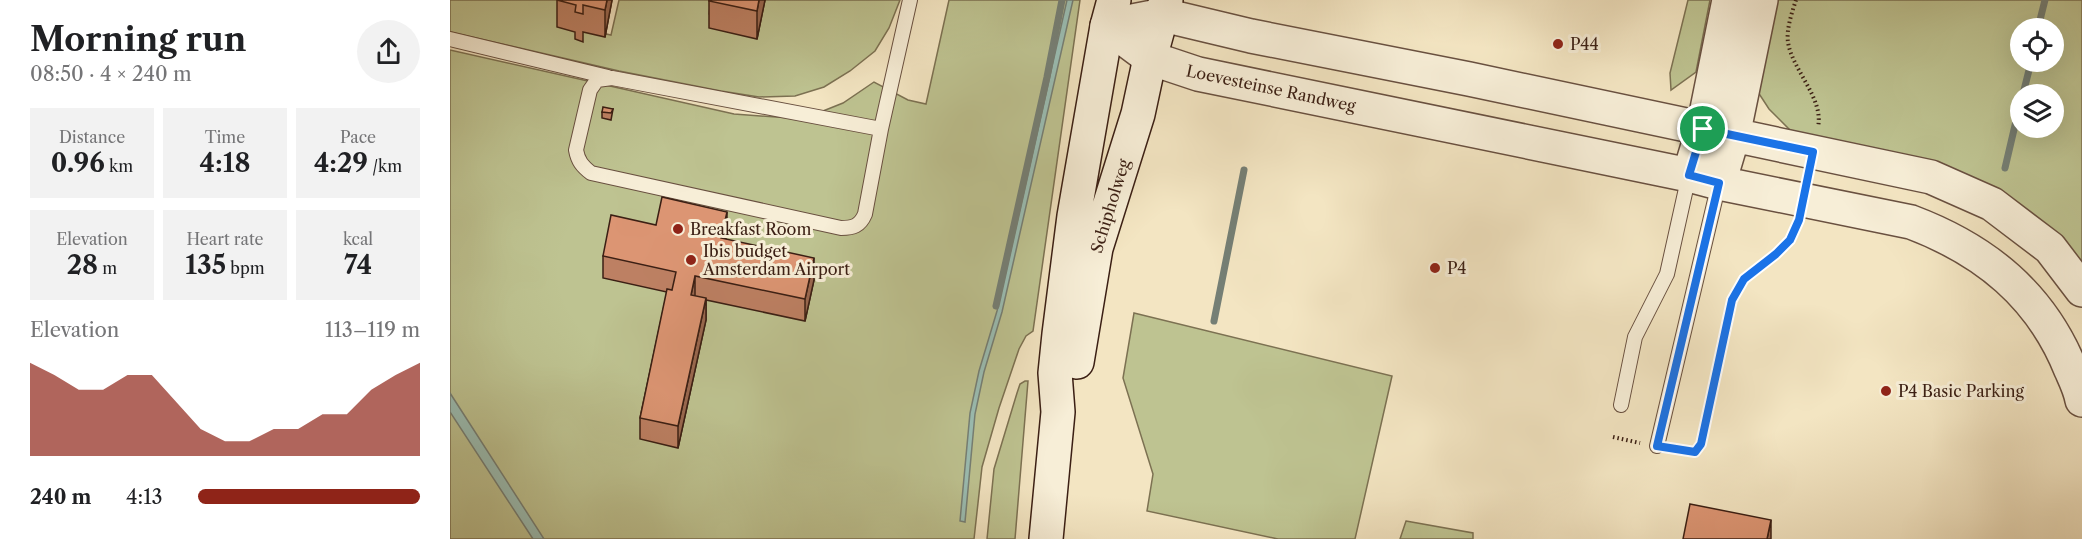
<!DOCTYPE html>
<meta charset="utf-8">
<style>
:root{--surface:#fff;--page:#f2f2f2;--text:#202124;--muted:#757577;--accent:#8f2418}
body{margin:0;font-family:"Libre Caslon Text",serif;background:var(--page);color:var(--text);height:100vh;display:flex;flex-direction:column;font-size:22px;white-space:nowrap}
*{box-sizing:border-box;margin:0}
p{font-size:20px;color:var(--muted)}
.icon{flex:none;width:33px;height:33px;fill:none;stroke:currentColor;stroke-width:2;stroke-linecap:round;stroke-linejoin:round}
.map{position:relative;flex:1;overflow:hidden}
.sheet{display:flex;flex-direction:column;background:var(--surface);width:450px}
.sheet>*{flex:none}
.fabs{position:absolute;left:1560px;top:18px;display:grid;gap:12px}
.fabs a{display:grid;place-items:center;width:54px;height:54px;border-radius:50%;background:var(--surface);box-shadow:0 6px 24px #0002;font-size:30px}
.pin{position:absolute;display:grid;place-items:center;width:51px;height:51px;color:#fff;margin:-26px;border:3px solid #fff;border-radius:50%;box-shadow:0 2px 6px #0007}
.round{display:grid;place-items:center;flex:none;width:63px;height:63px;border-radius:32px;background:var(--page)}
.headline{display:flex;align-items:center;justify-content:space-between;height:102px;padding:0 30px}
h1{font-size:33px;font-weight:800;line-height:45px}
.stats{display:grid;grid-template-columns:repeat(3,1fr);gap:9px;height:102px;padding:6px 30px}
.stats div{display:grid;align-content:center;border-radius:0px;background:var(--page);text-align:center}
.stats b{font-size:26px;font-weight:800}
.stats small{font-size:16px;font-weight:400}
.stats p{font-size:16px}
.chart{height:168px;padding:12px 30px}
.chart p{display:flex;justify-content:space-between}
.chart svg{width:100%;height:108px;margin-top:6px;fill:var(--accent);opacity:.7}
ul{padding:0 30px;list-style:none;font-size:20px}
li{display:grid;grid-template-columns:96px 72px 1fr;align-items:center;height:45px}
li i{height:15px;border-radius:8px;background:var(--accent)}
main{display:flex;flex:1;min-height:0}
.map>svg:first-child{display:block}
</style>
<main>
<section class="sheet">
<div class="headline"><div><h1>Morning run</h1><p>08:50 · 4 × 240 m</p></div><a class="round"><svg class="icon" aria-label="share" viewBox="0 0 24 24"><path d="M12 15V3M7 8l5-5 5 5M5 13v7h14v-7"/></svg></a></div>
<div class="stats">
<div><p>Distance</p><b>0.96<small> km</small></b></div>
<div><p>Time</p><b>4:18</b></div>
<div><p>Pace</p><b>4:29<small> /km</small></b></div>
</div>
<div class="stats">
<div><p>Elevation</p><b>28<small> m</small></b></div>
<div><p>Heart rate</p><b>135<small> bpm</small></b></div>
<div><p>kcal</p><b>74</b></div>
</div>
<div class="chart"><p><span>Elevation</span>113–119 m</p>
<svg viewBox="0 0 160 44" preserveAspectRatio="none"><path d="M0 44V6L10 11L20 17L30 17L40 11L50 11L60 22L70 33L80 38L90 38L100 33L110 33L120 27L130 27L140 17L150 11L160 6V44z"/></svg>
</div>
<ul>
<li><b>240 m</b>4:13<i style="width:100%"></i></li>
</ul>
</section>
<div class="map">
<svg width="1632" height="539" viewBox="0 0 1632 539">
<rect width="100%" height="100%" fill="#f3e5c2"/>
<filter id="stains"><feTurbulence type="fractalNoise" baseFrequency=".00333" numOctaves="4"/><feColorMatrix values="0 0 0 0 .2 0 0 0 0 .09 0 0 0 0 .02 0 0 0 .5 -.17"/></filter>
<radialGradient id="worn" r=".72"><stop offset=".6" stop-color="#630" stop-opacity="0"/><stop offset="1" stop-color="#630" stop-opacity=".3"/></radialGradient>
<!-- green -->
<path fill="#bec391" stroke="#7c7152" stroke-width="1.5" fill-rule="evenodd" d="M0,0H124L119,26L161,35L169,0H261L259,14L304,25L310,0H450L439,28L425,51L400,71L374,87L345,96L309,97L271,91L169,71L0,32Z
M499,0H630L583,331L576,336L569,349L549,408L532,467L524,539H0V50L284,114L326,117L344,118L368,113L393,103L424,82L458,100L476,104Z
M1238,0H1260L1246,72L1221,90L1220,73Z
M1320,0H1632V276L1617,256L1340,130L1319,109L1306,89ZM1570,28H1604V62H1570ZM1570,94H1604V128H1570Z
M684,313L942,376L905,539H828L697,511L703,474L673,378Z
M575,381H578L565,539H537L544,469L567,393L570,384Z
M956,521L1023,533V539H950Z"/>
<!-- water -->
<path fill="#9bbfb5" stroke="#757f75" stroke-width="1.5" d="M617,0H623L552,312L534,372L525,414L515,522L510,521L520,413L529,371L547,311Z
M0,393L94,539H83L0,412Z"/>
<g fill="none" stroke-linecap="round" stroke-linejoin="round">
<!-- stream -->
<path stroke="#757f75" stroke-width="7" d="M1588,28L1595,0
M1573,94L1581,62
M1555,168L1570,104
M546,306L597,77L612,0
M764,321L794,170"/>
<defs>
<path id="service" d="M0,39L158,77
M431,129L162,78L147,80L140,90L126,150C128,161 132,166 141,173L391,228C403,228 410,226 415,214L431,129L460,0
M1171,405L1185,337L1217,274L1239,175
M1207,446L1269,183"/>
<path id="tertiary" d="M657,26L700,58L748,74L1239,175L1269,183L1461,222C1535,250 1591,295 1621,370C1625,379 1630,389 1632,400
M657,26L713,15L801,36L1019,79L1481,177L1542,204L1600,248L1632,290
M1239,175L1253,129L1279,0
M1269,183L1283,136L1311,0"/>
<path id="secondary" d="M627,362L646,248L688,114L700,58L716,0
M596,539L608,412L605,373L609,334L624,216L657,26L664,0"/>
</defs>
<!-- service casing -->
<use href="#service" stroke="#695040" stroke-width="16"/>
<!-- tertiary casing -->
<use href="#tertiary" stroke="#695040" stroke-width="36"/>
<!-- secondary casing -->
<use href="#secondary" stroke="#3b1f14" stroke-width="36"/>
<!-- path -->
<path stroke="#3b1f14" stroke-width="4" stroke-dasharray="1.5 3" stroke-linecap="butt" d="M1346,0C1342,12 1336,30 1338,42C1342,70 1374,98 1368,127
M1163,437L1190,443
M1224,449L1245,452L1251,444L1282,300L1294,279L1326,254L1340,240L1346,227"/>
<!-- service -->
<use href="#service" stroke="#f7eed7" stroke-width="14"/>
<!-- tertiary -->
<use href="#tertiary" stroke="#f7eed7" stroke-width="33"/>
<!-- secondary -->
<use href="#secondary" stroke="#f7eed7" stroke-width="33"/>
</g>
<!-- wall -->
<path fill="#bd8063" stroke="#3b1f14" stroke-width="1.5" d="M107,0H162L155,37L133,32V42L125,39V32L107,27Z
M259,0H315L307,39L259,28Z
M163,109L161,120L152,118V112Z
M206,225L277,233L275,239L364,280L355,321L256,300V320L228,448L190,439V418L217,292L153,278V256Z"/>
<!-- shaded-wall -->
<path fill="#9a6850" stroke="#3b1f14" stroke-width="1.5" d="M157,0H162L155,37V10Z
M309,0H315L307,39V11Z
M277,212V233L271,260V238Z
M364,258V280L355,321V299Z
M245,276V298L241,295Z
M256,298V320L228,448V426Z
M1321,520V539H1317Z"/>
<!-- building -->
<path fill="#dc9573" stroke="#3b1f14" stroke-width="1.5" d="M107,0H157L155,10L133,5V14L125,12L126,5Z
M259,0H309L307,11L259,1Z
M153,107L163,109L161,113L152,112Z
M212,197L277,212L271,238L364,258L355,299L245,276L241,295L256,298L228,426L190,418L217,289L222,290L226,272L153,256L161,215L206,225Z
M1240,504L1321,520L1317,539H1233Z"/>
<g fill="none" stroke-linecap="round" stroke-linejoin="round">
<defs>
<path id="route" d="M1253,129L1363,152L1349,220L1340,240L1326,254L1294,279L1282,300L1251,444L1245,452L1207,446L1269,183L1239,175Z"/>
</defs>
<!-- route casing -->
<use href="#route" stroke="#fff" stroke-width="12"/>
<!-- route -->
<use href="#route" stroke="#1a73e8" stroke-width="8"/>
</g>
<!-- markers -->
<g fill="#8f2418" stroke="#f7eed7" stroke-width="2">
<circle cx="1108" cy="44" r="6"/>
<circle cx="228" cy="229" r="6"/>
<circle cx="241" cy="260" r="6"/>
<circle cx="985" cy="268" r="6"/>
<circle cx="1436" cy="391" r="6"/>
</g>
<g text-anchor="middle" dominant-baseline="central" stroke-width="6" stroke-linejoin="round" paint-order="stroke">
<!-- poi labels -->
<g font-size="16" fill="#3b1f14" stroke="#f7eed7" text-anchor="start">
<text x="1120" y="44">P44</text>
<text x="240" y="229">Breakfast Room</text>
<text x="253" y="251">Ibis budget<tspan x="253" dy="18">Amsterdam Airport</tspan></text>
<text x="997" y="268">P4</text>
<text x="1448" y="391">P4 Basic Parking</text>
</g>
<!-- street labels -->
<g font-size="16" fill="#3b1f14" stroke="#f7eed7">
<text transform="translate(821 88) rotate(12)">Loevesteinse Randweg</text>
<text transform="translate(660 206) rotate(-73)">Schipholweg</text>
</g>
</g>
<rect width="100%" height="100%" filter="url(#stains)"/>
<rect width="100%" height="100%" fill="url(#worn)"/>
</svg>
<div class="fabs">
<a><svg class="icon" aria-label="locate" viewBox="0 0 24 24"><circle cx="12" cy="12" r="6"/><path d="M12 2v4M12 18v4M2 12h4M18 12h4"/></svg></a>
<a><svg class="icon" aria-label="layers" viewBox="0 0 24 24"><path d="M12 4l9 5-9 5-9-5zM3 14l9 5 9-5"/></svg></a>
</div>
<div class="pin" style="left:1253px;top:129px;background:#1e9e55"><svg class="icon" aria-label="arrive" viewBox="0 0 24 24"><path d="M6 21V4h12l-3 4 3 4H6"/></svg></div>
</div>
</main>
